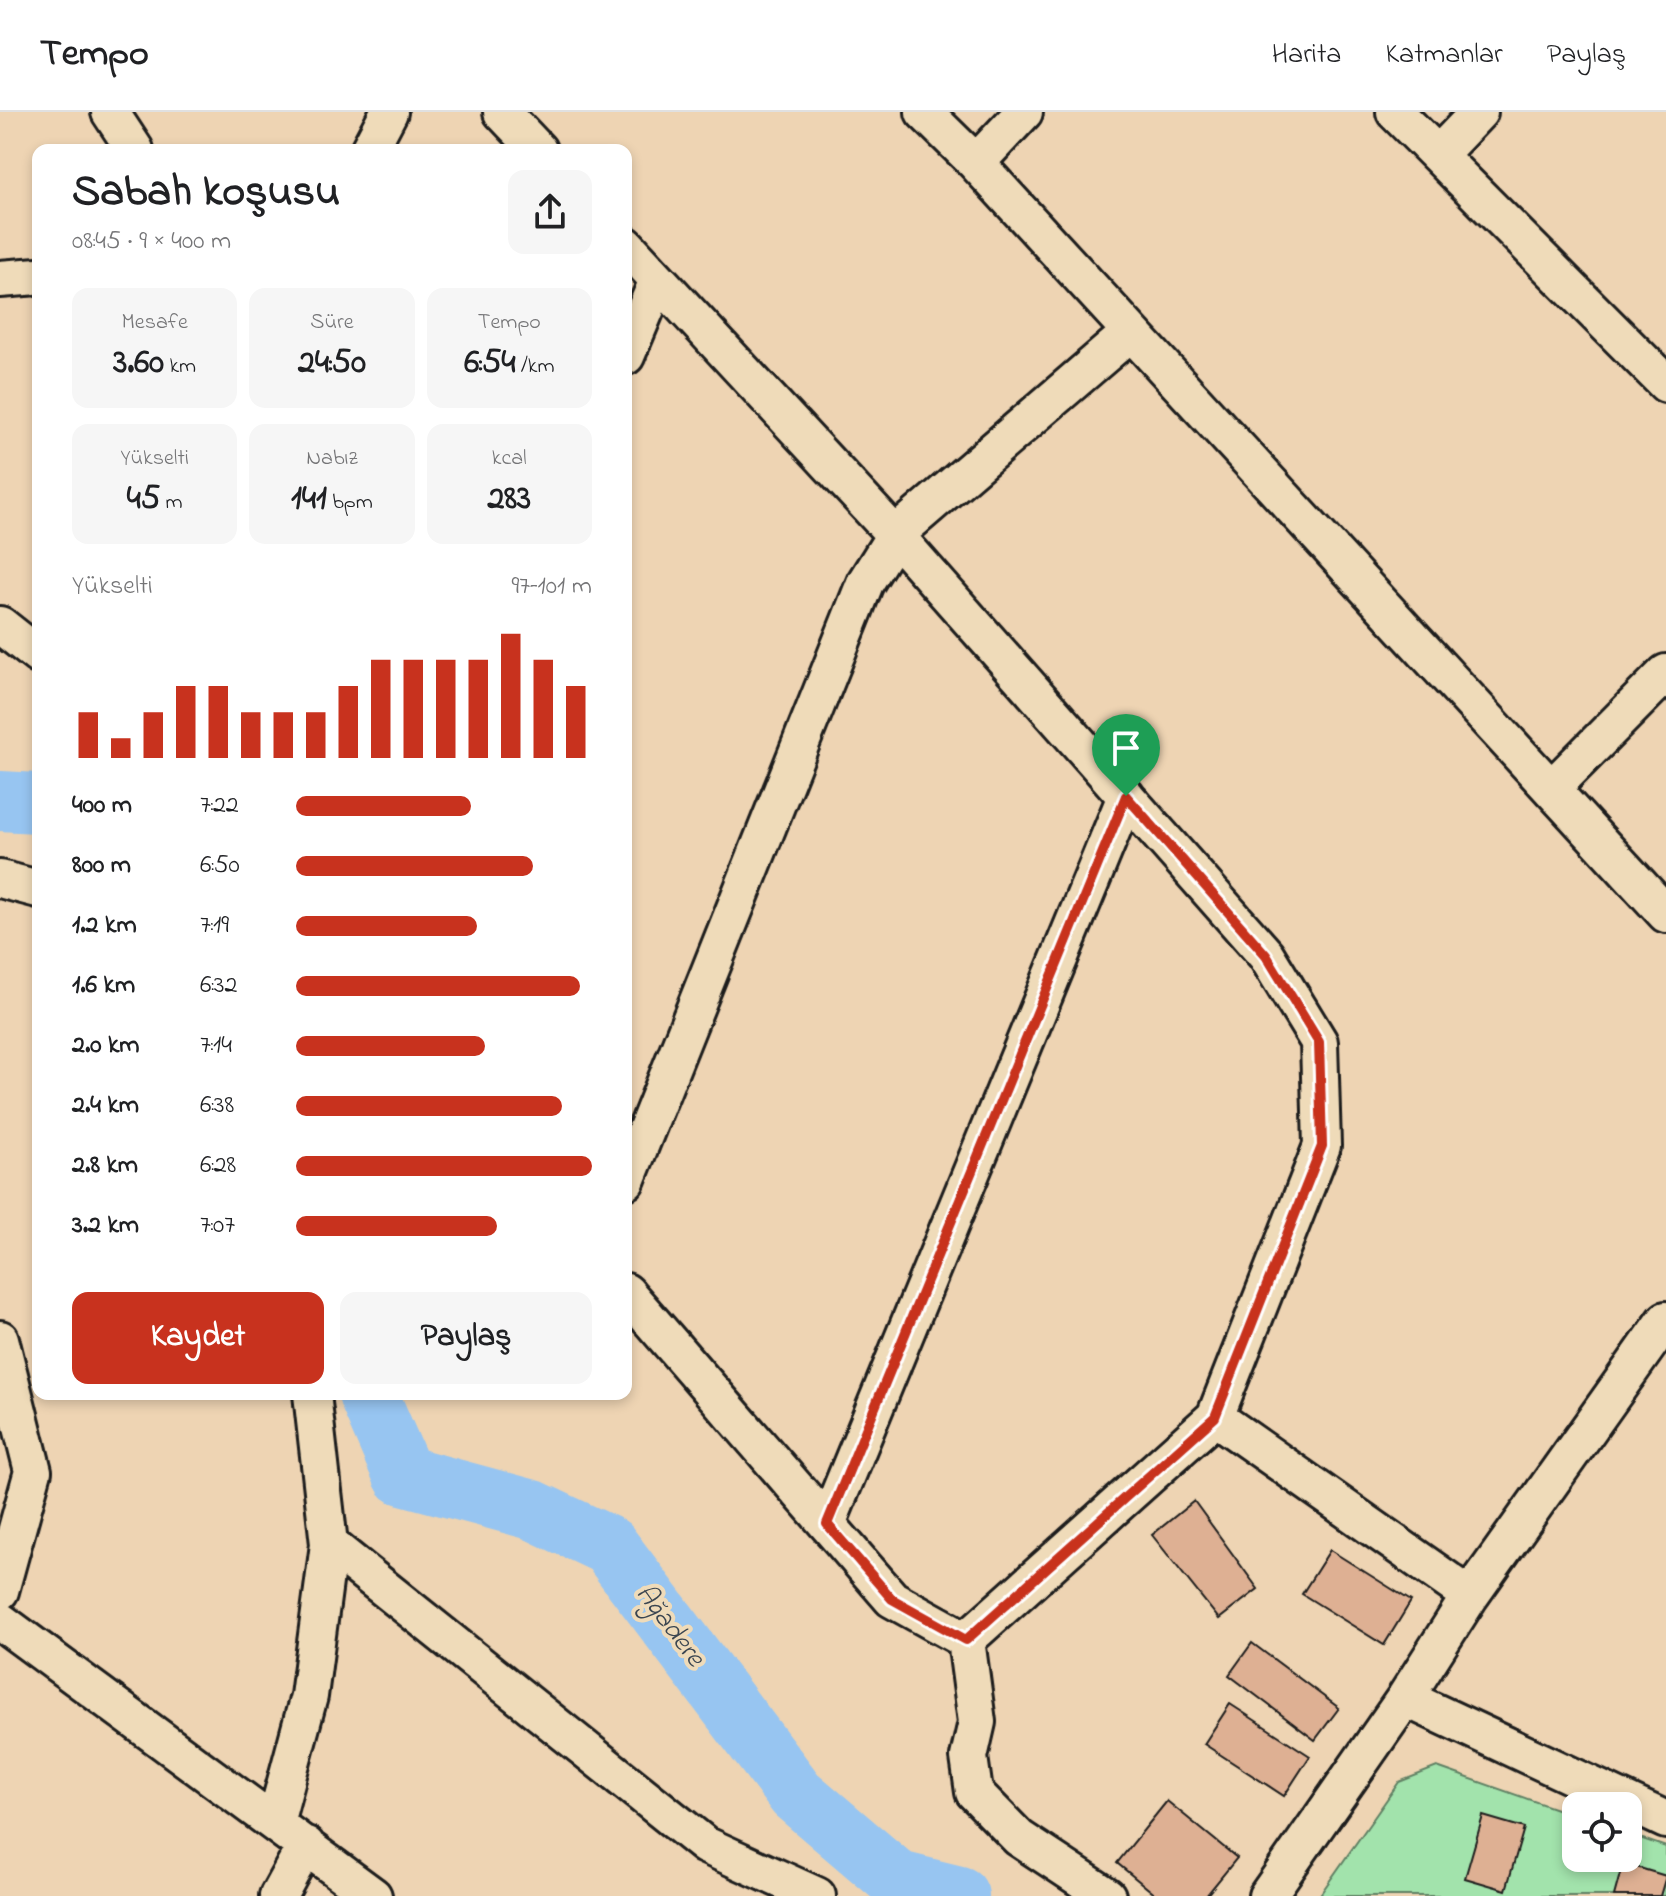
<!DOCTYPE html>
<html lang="tr">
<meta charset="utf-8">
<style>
:root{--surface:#fff;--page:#f6f6f6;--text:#202124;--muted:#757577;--line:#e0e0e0;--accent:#c8321e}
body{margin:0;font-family:"Indie Flower",sans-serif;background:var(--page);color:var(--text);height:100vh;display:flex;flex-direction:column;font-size:30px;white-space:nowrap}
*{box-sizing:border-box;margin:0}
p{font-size:26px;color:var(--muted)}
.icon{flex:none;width:44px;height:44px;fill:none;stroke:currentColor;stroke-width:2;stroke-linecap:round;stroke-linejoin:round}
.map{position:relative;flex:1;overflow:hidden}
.sheet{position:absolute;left:32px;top:32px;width:600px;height:1256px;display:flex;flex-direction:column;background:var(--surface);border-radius:16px;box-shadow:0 4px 12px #0003}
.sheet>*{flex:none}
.buttons{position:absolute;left:1562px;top:1680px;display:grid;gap:16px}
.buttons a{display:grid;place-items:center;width:80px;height:80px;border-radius:16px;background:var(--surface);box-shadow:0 4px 12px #0003;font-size:40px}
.pin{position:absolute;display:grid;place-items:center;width:68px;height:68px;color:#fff;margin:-82px -34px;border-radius:50% 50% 50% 0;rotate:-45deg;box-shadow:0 0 8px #0007}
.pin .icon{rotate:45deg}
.round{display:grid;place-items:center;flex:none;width:84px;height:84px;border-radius:16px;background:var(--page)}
.head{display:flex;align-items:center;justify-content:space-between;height:136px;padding:0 40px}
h1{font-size:44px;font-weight:800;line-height:60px}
.figures{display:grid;grid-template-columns:repeat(3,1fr);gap:12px;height:136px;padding:8px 40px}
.figures div{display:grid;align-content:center;border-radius:16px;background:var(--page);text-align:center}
.figures b{font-size:34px;font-weight:800}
.figures small{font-size:22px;font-weight:400}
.figures p{font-size:22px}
.chart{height:224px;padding:16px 40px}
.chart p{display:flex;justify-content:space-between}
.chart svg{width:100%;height:144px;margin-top:8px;stroke:var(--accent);stroke-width:6}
.primary-button{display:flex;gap:16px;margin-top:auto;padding:16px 40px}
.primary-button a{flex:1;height:92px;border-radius:16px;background:var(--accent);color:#fff;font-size:32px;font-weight:800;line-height:92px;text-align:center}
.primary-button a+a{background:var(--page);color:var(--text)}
ul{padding:0 40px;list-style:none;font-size:26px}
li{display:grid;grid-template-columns:128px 96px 1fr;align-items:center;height:60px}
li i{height:20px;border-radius:10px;background:var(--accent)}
header{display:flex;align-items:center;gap:48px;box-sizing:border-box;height:112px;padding:0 40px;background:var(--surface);border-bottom:2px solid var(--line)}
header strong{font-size:38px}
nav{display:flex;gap:44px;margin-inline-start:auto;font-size:28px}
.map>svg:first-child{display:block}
</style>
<header>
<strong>Tempo</strong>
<nav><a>Harita</a><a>Katmanlar</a><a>Paylaş</a></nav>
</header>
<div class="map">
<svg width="1666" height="1784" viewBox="0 0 1666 1784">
<rect width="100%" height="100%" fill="#eed4b3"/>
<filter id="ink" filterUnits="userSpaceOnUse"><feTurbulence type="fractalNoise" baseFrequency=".0125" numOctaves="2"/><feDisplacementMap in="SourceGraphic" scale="16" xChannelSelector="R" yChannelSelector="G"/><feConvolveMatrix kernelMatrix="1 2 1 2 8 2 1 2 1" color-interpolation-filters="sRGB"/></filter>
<g filter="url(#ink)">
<!-- green -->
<path fill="#a2e3ac" stroke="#5f8064" stroke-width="2" d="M1437,1655L1576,1704V1746H1628V1722L1666,1735V1784H1319L1399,1670Z"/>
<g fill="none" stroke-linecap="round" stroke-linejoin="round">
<!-- river -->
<path stroke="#97c5f1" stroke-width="60" d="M0,689L38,691
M368,1282L403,1363L533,1398L609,1434L796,1682L898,1769L959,1784"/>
</g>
<!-- building -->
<path fill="#deb093" stroke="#1c1c1c" stroke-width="2" d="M1194,1389L1258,1477L1219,1507L1152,1423Z
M1330,1438L1411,1489L1384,1533L1302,1482Z
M1252,1531L1339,1596L1315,1628L1229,1563Z
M1230,1592L1310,1644L1284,1684L1204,1632Z
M1167,1689L1237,1746L1206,1784H1157L1117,1751Z
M1483,1704L1524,1716L1506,1778L1465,1766Z
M1623,1751L1666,1764L1660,1784H1614Z"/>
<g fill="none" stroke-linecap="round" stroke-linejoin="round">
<defs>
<path id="minor" d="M110,0L135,38
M502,0L538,38
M924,0L976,51L1666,802
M1395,0L1666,272
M369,38L389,0
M1439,42L1479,0
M976,51L1024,0
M626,133L895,423L1266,843L1319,930L1322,1034L1215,1305L966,1528L892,1487L626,1180
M0,167L38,164
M626,244L658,168
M0,513L38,543
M1551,677L1666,561
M0,767L38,777
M626,1069L865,471L895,423L1131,220
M0,1227L33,1359L0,1479
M1215,1305L1470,1484
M827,1412L1126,684
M329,1432L705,1733L817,1784
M0,1509L373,1784
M966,1528L977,1610L969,1645L974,1680L1019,1726L1107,1784
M1405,1586L1666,1708
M275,1711L309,1584L329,1432L312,1282
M278,1784L306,1733
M1267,1784L1405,1586L1470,1484L1666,1208"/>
</defs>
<!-- minor casing -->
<use href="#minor" stroke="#1c1c1c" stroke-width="42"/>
<!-- minor -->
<use href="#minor" stroke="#efdbb9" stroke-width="36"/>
</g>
</g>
<g fill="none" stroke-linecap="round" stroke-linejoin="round" filter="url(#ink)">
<defs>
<path id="route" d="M1126,684L1266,843L1319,930L1322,1034L1215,1305L966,1528L892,1487L827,1412Z"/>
</defs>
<!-- route casing -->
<use href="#route" stroke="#fff" stroke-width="16"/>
<!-- route -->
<use href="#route" stroke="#c8321e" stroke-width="10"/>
</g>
<g text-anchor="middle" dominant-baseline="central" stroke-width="8" stroke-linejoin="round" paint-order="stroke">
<!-- water labels -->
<g font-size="28" font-style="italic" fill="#3b4651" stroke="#efdbb9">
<text transform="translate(669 1514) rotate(53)">Ağadere</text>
</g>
</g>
</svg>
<div class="buttons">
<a><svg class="icon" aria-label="locate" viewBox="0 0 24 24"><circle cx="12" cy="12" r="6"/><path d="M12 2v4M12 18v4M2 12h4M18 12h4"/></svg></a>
</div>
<div class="pin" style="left:1126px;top:684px;background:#1e9e55"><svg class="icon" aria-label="arrive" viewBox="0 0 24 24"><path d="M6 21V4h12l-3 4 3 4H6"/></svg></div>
<section class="sheet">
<div class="head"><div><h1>Sabah koşusu</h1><p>08:45 · 9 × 400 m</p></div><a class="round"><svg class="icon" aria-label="share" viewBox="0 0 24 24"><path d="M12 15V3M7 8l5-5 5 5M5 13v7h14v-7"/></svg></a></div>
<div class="figures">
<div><p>Mesafe</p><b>3.60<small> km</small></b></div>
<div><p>Süre</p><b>24:50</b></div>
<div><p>Tempo</p><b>6:54<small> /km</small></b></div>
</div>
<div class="figures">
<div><p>Yükselti</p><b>45<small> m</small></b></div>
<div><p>Nabız</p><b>141<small> bpm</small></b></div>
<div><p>kcal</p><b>283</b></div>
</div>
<div class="chart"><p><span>Yükselti</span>97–101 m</p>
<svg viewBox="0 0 160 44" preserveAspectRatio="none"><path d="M5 44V30M15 44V38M25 44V30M35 44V22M45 44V22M55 44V30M65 44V30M75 44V30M85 44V22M95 44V14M105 44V14M115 44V14M125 44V14M135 44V6M145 44V14M155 44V22"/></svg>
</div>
<ul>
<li><b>400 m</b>7:22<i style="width:59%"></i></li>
<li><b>800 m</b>6:50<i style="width:80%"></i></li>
<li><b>1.2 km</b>7:19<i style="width:61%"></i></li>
<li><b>1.6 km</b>6:32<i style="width:96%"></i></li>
<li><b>2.0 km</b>7:14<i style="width:64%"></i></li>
<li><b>2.4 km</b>6:38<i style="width:90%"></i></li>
<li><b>2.8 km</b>6:28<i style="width:100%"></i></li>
<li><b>3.2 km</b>7:07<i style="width:68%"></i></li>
</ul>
<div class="primary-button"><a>Kaydet</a><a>Paylaş</a></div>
</section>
</div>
